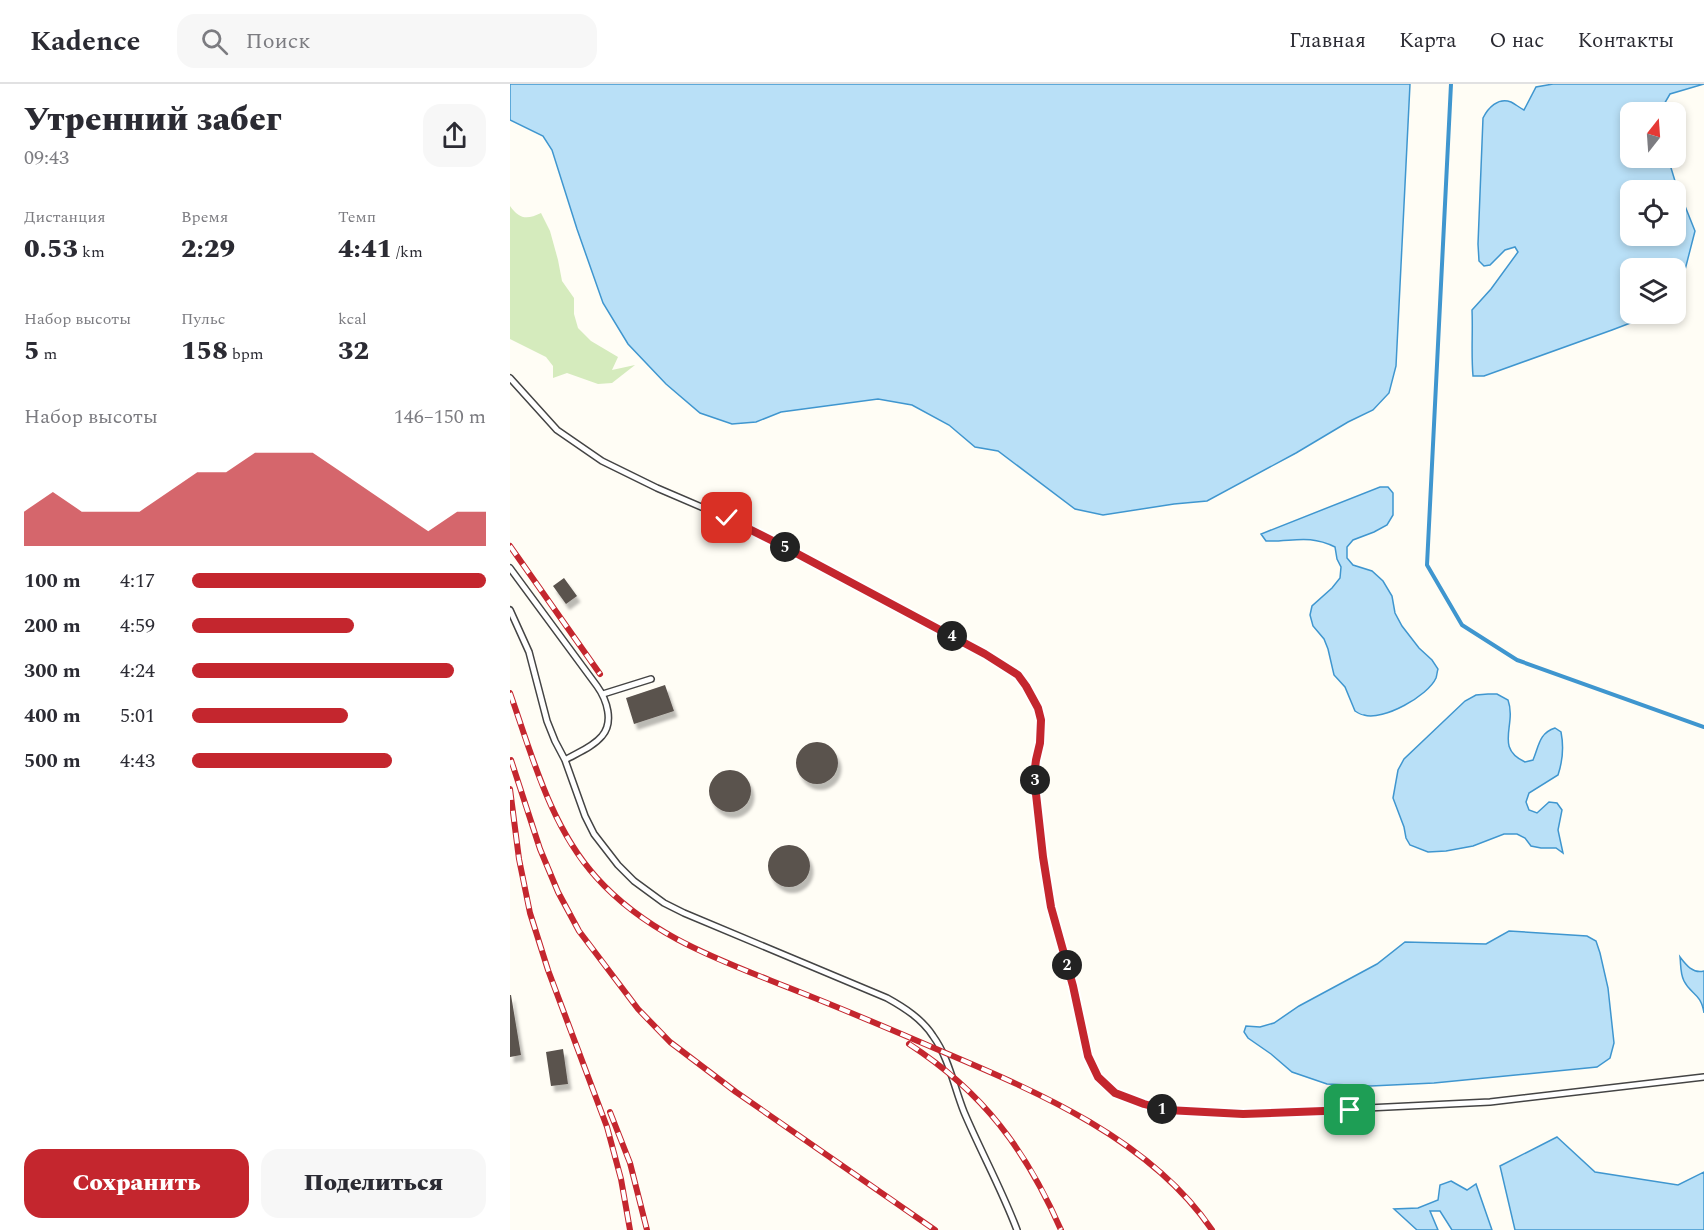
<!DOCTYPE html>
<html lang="ru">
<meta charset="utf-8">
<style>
:root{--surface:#fff;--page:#f7f7f7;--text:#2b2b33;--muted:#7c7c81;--line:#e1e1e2;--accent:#c4262e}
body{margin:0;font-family:Spectral,serif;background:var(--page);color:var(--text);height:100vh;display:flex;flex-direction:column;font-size:22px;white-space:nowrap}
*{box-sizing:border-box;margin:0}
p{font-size:20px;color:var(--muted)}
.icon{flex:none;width:33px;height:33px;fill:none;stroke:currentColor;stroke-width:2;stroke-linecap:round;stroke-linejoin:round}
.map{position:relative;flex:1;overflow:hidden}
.panel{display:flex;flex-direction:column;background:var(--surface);width:510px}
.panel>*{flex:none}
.needle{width:39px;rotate:17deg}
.buttons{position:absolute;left:1110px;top:18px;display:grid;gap:12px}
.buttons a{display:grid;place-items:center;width:66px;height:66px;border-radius:12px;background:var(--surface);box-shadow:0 3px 9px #0003;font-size:30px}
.pin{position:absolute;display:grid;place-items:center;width:51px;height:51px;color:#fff;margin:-26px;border-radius:12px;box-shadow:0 3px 9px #0006}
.km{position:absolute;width:30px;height:30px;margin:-15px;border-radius:50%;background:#222;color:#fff;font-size:16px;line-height:30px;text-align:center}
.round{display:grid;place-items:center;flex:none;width:63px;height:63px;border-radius:18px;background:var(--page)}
.headline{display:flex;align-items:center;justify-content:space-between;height:102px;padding:0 24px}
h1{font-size:33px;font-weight:800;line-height:45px}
.figures{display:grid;grid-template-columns:repeat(3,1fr);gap:9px;height:102px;padding:6px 24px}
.figures div{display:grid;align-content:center}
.figures b{font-size:26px;font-weight:800}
.figures small{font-size:16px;font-weight:400}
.figures p{font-size:16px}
.chart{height:168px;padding:12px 24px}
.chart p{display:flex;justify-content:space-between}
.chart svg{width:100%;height:108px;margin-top:6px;fill:var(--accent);opacity:.7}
.action{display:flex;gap:12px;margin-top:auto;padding:12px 24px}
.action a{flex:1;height:69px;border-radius:18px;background:var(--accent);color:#fff;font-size:24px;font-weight:800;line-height:69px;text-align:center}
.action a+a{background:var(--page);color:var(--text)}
ul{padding:0 24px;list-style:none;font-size:20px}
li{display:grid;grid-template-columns:96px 72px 1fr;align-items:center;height:45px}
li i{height:15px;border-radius:8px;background:var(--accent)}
header{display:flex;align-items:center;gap:36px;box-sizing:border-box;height:84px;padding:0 30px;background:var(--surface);border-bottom:2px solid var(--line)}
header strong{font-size:28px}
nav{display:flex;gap:33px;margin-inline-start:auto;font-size:21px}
.search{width:420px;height:54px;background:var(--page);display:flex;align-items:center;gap:15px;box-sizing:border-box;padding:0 21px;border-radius:18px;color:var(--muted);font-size:22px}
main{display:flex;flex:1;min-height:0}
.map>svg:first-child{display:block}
</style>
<header>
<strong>Kadence</strong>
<div class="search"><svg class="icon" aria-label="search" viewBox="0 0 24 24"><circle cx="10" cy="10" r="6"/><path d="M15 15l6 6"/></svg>Поиск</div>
<nav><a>Главная</a><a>Карта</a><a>О нас</a><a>Контакты</a></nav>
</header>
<main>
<section class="panel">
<div class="headline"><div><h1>Утренний забег</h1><p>09:43</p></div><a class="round"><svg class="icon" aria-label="share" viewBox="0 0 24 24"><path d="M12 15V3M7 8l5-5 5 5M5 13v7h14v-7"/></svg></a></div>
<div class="figures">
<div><p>Дистанция</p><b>0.53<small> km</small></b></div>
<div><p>Время</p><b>2:29</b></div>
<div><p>Темп</p><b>4:41<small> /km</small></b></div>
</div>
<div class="figures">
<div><p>Набор высоты</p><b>5<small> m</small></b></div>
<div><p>Пульс</p><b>158<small> bpm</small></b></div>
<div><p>kcal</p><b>32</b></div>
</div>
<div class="chart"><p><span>Набор высоты</span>146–150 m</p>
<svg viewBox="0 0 160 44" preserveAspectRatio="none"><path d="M0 44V30L10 22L20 30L30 30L40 30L50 22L60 14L70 14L80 6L90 6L100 6L110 14L120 22L130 30L140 38L150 30L160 30V44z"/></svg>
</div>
<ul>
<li><b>100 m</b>4:17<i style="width:100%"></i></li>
<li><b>200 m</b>4:59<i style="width:55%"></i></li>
<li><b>300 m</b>4:24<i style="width:89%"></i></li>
<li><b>400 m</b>5:01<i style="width:53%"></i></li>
<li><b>500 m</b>4:43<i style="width:68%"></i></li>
</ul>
<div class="action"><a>Сохранить</a><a>Поделиться</a></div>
</section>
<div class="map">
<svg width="1194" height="1146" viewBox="0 0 1194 1146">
<defs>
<filter id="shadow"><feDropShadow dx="3.5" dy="6" stdDeviation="1.5" flood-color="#0004"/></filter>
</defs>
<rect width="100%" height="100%" fill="#fffdf5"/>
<!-- green -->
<path fill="#d5ebbd" d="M0,122C9,135 17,136 31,129L40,147L48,176L52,197L64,214V230L68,244L81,257L108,273L102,286L125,281L102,299L88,300L57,289L43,294V282L36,273L0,255Z"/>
<!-- water -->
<path fill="#b9e0f7" stroke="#3f96cf" stroke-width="1.5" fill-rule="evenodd" d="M0,0H900L886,282L879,309L863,326L838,338L786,369L697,417L664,420L593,431L565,425L488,367L465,363L439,341L402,321L368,315L271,328L246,338L222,340L190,329L156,300L118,260L93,219L67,145L42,66L33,52L0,36Z
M1043,0H1194L1160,10L1153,22L1152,28H1120V74H1158L1165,97L1185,147L1167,217L1166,218V184H1120V230H1144L1102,246L974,292H963C961,270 963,248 962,226L981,205L1008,168L1005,163L995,166L980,181L974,182L969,177L968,160L973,34C978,24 988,13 1001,18C1005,20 1010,24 1014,26L1026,3ZM1120,106H1166V152H1120Z
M870,403H878L883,409V431L877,441L864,448L843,456L837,463V474L843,481L862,487L873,497L882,512L885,529L892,542L909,564L922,576L928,585C927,588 927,591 926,594C918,612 873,637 854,631C851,631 848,629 845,627L835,603L824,591L818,565L814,555L803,542L800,531L802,522L822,504L830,494L831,483L827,475L825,463C798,450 783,458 756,457L751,450Z
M978,610H987L998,616C1007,641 984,664 1015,678L1023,676C1029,662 1029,649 1045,644L1051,648C1054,663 1053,676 1048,691L1019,709L1016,718L1019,726L1027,729L1039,718L1047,719L1052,726L1048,746L1053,769L1046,764H1031L1021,762L1015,754L1007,750H994L963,762L936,767L918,768L900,761L896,754L894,743L883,714L888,686L894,675L955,617L966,611Z
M999,847L1077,852L1086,857L1090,869L1098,904L1104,959L1100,974L1087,983L924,999L861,1002L817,1000L782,988L761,970L738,954L734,948L736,942L750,943L764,939L789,922L867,880L895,858L976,860Z
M1170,873C1176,881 1183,890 1194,887V929C1191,909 1181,911 1174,897C1170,889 1171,881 1170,873Z
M1047,1053L1085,1088L1168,1101L1194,1088V1146H1005L990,1082Z
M941,1097L957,1106L966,1100L982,1146H942L930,1127H920L928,1146H907L884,1125L908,1124L928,1116L930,1101Z"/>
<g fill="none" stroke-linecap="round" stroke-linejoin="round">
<!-- stream -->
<path stroke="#3f96cf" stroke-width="4" d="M941,0L917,481L952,541L1007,576L1194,643"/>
</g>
<!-- building -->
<path fill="#5a524d" filter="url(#shadow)" d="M54,494L67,512L56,520L43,502Z
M155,601L164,627L124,640L116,614Z
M286 679a21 21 0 1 1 42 0a21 21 0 1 1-42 0Z
M199 707a21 21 0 1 1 42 0a21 21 0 1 1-42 0Z
M258 782a21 21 0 1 1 42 0a21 21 0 1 1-42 0Z
M0,911H1L11,971L0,973Z
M53,965L58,1000L41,1002L36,968Z"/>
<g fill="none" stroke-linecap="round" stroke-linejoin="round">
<defs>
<path id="service" d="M0,294L47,346L92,377L147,404L217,434L269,460L475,570L499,584L508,591L516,602L528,624L531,636L530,659L524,691L526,716L533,773L541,823L563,902L578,972L588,993L605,1009L634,1020L657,1026L733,1030L980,1018L1194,993
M0,484L87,602C97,616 104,638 92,652C83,663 67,669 55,676
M0,526L19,568L37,637L45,657L55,676L75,732L84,750L108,781L124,797L154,819L174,829L377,914C395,924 412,935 423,952C439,974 444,1003 454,1028C471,1068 492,1106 507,1146
M93,610L141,595"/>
</defs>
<!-- service casing -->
<use href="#service" stroke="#444" stroke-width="8"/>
<!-- service -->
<use href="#service" stroke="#fff" stroke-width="5"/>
<defs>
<path id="rail" d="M0,462L90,590
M0,609C22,671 40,742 86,793C138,851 207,875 277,903C328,923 380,945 431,967C528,1008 641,1056 702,1146
M1,676L30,765L48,808L69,847L128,925L160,958L226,1008L425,1146
M0,705L9,775L20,829L38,886L97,1043L111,1095L120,1146
M399,960C473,1008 516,1066 551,1146
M100,1028L120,1079L137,1146"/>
</defs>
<!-- rail casing -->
<use href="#rail" stroke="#c4262e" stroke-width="6"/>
<!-- rail -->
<use href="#rail" stroke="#fff" stroke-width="4" stroke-dasharray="11" stroke-linecap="butt"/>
</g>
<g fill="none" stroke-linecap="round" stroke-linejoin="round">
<defs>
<path id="route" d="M217,434L269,460L475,570L508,591L516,602L528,624L531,636L530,659L526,676L524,692L533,773L541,823L563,902L578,972L588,993L605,1009L634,1020L657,1026L733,1030L840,1026"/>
</defs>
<!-- route casing -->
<use href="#route" stroke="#fff" stroke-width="12"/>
<!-- route -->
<use href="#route" stroke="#c4262e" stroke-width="8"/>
</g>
</svg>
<div class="buttons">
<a><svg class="needle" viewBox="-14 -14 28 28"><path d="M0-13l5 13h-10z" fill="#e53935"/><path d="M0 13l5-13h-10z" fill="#7c7c81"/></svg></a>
<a><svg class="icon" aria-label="locate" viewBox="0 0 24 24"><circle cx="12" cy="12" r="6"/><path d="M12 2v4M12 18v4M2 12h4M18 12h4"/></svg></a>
<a><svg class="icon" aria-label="layers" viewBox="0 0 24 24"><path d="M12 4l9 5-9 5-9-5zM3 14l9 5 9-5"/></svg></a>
</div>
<div class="pin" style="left:840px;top:1026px;background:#1e9e55"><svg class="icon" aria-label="arrive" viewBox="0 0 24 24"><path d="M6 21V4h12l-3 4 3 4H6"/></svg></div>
<div class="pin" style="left:217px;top:434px;background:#d93025"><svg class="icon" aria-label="check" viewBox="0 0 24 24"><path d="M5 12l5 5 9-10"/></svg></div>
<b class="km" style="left:652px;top:1025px">1</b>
<b class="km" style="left:557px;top:881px">2</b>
<b class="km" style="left:525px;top:696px">3</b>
<b class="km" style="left:442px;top:552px">4</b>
<b class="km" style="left:275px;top:463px">5</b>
</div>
</main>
